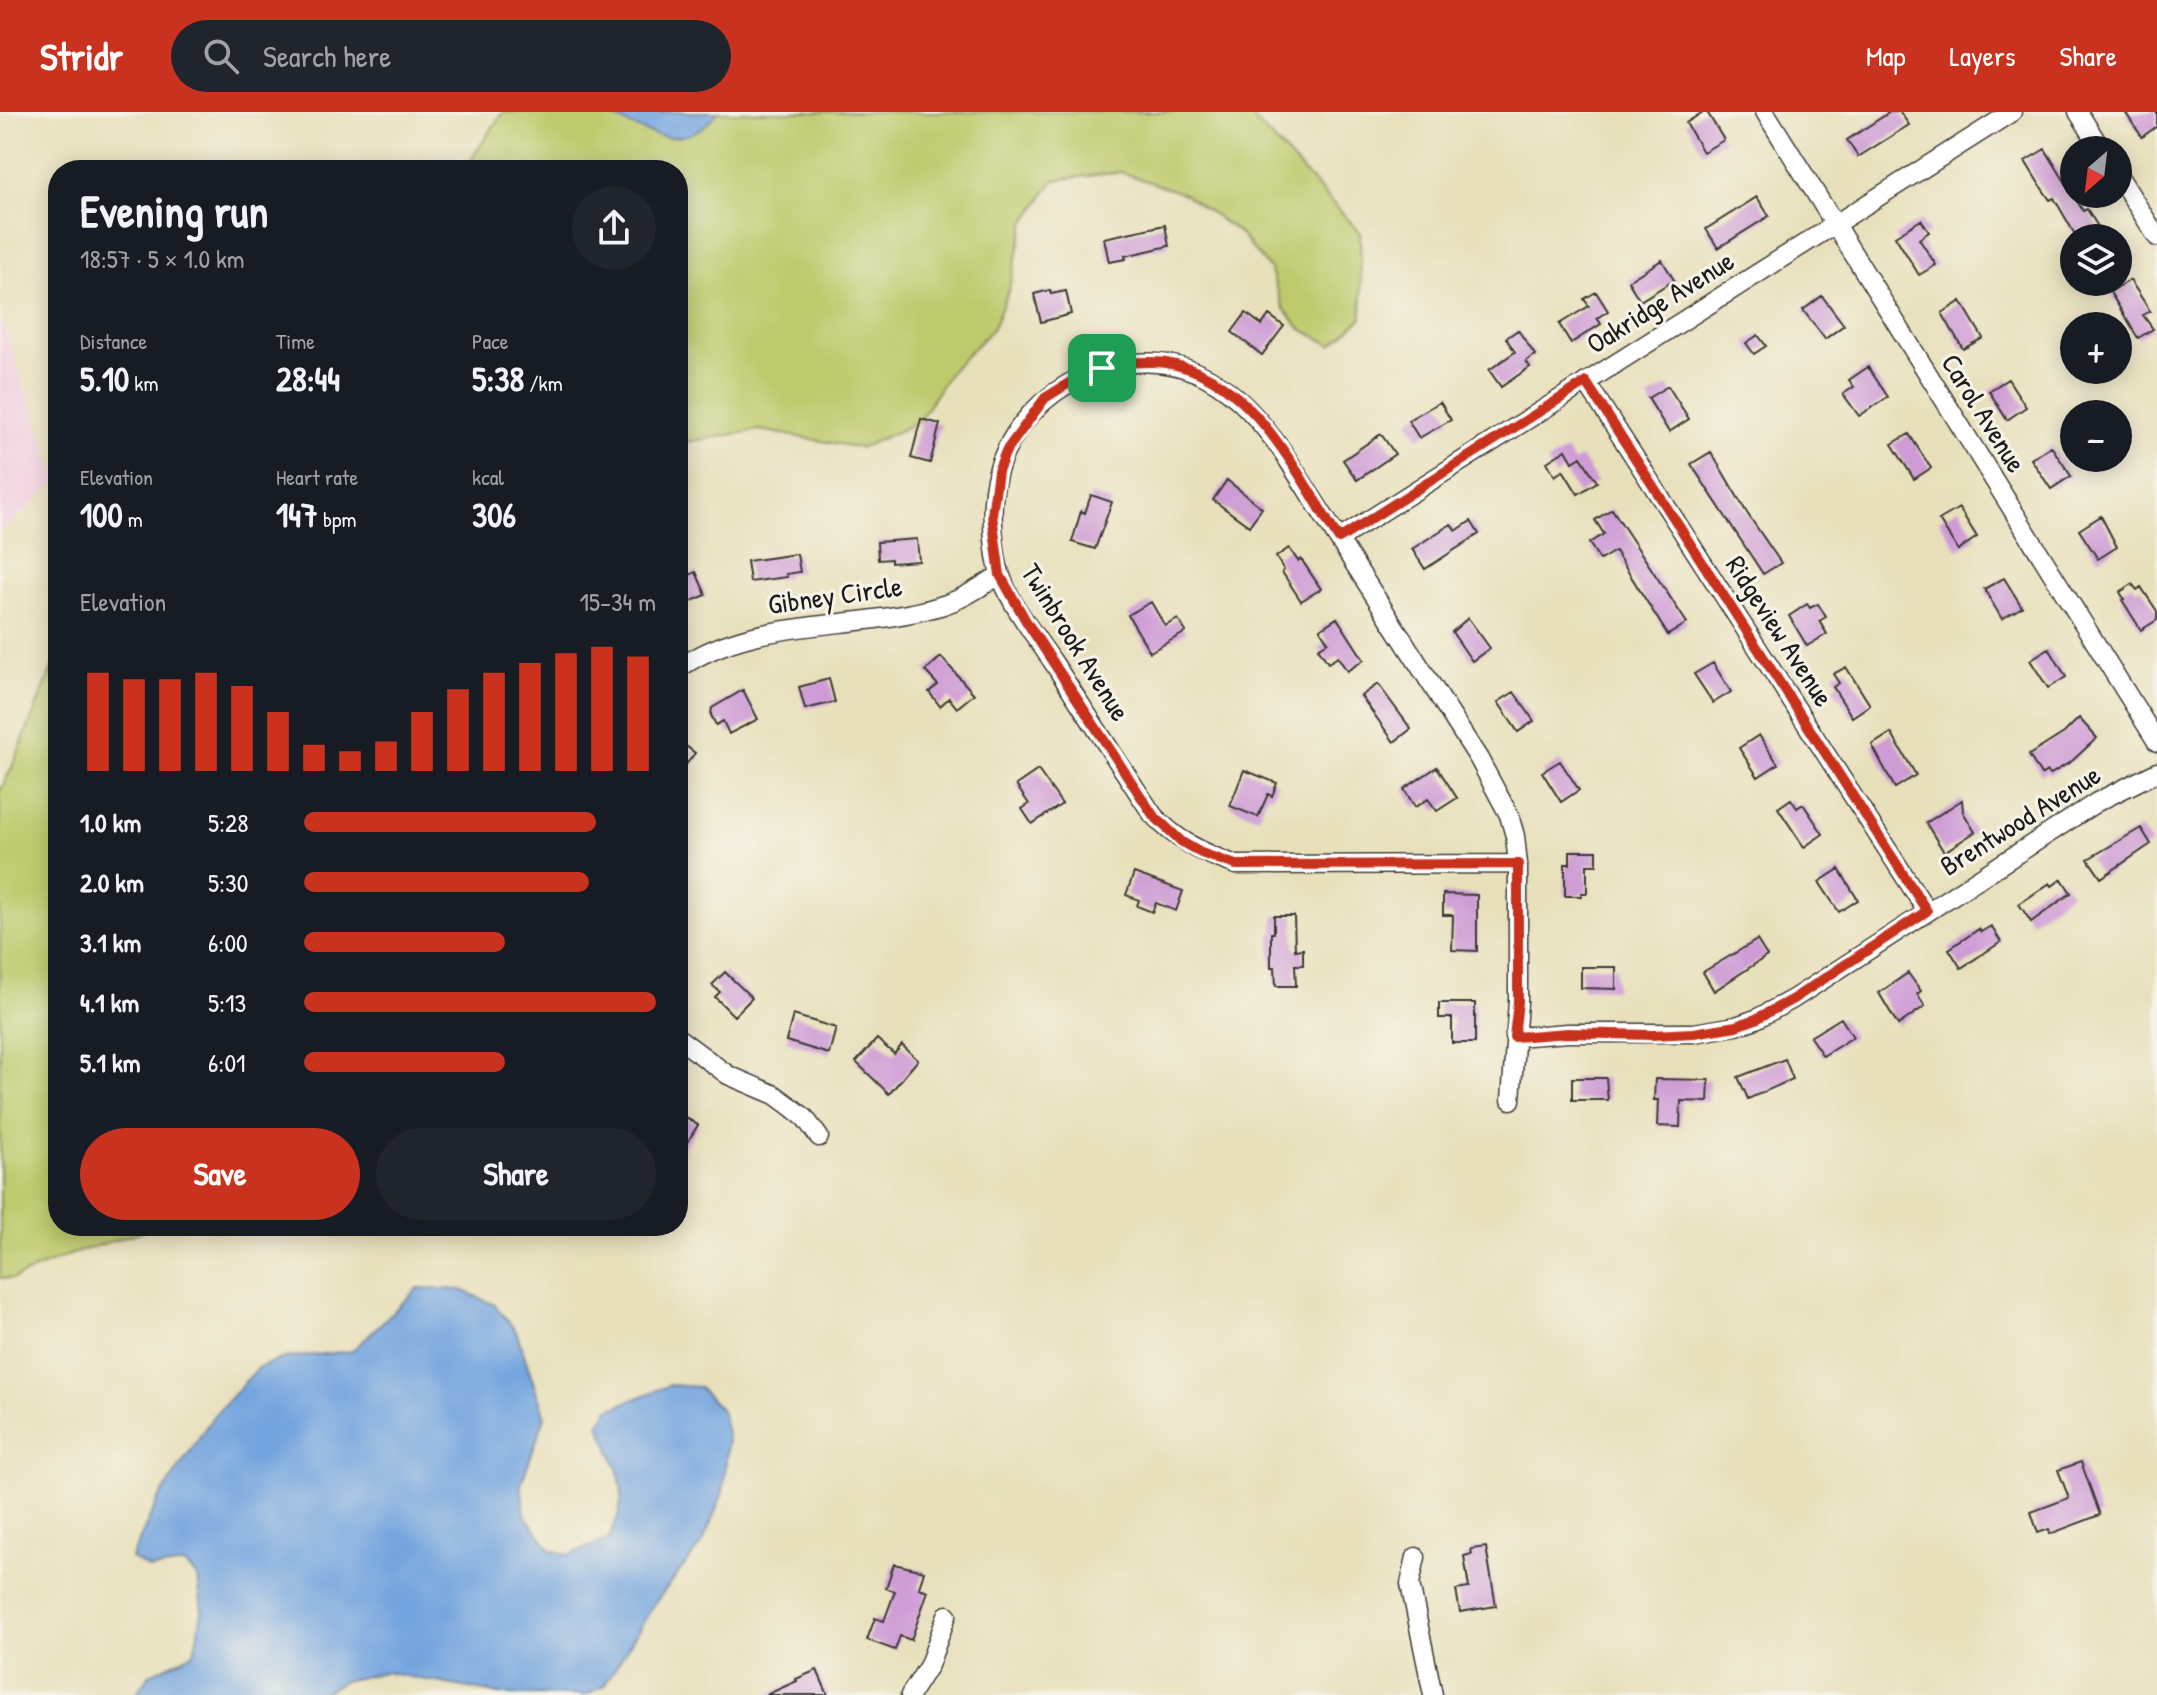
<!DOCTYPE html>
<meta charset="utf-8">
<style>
:root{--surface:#171b24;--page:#20242c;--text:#f1f3f6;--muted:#9ea1a6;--accent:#c8321e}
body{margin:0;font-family:"Patrick Hand",sans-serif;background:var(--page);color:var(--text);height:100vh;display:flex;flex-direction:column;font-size:30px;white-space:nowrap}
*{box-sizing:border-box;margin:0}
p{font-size:26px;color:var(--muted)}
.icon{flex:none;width:44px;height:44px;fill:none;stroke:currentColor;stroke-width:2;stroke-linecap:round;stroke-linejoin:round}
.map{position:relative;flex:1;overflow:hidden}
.drawer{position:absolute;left:48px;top:48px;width:640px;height:1076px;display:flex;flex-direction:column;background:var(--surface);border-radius:32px;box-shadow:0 4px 20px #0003}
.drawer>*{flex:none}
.needle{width:52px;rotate:208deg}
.controls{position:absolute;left:2060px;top:24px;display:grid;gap:16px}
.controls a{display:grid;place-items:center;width:72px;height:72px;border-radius:50%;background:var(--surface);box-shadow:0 4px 20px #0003;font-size:40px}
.pin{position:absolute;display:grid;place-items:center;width:68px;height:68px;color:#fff;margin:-34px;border-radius:16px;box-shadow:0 4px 12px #0006}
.round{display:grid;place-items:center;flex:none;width:84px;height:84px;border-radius:42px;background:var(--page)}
.overview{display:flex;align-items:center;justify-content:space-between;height:136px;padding:0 32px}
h1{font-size:44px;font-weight:800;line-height:60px}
.metrics{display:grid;grid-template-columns:repeat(3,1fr);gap:12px;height:136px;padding:8px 32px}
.metrics div{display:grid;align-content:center}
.metrics b{font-size:34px;font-weight:800}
.metrics small{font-size:22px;font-weight:400}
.metrics p{font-size:22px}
.chart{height:224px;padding:16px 32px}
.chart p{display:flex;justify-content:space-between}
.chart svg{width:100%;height:144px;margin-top:8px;stroke:var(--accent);stroke-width:6}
.primary-button{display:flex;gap:16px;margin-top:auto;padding:16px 32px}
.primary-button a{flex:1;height:92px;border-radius:48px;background:var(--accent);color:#fff;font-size:32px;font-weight:800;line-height:92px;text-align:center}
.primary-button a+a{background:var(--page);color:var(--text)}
ul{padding:0 32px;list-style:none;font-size:26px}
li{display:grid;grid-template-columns:128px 96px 1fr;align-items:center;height:60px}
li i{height:20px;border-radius:10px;background:var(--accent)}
header{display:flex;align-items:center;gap:48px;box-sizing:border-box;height:112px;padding:0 40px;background:var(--accent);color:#fff}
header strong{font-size:38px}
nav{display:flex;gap:44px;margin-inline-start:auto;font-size:28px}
.search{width:560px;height:72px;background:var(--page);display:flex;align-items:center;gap:20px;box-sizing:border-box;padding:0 28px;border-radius:44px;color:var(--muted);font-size:30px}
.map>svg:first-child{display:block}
</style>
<header>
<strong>Stridr</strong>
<div class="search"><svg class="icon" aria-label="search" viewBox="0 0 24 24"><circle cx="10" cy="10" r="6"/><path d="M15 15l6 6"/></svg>Search here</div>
<nav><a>Map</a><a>Layers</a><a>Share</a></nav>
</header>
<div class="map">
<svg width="2157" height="1583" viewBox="0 0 2157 1583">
<rect width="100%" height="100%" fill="#f7f3e8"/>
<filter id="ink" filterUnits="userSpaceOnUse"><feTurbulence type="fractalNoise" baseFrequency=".0125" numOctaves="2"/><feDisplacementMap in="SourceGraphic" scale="16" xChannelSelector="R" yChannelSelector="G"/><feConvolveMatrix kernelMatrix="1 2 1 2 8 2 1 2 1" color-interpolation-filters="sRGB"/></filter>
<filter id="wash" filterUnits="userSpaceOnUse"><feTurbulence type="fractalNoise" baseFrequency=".006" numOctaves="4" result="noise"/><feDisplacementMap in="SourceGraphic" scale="32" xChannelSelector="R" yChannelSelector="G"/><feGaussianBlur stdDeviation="1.8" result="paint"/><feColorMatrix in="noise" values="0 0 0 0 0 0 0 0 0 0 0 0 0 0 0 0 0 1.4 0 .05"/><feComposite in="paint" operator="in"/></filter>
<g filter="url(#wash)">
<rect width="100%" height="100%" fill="#e8e0bb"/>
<!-- built -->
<path fill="#f2cfe1" d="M0,205L58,369L0,421Z"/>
<!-- green -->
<path fill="#becb6d" stroke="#6d7444" stroke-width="2" d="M503,0H1247L1360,120L1362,206L1332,233L1301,217L1284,197L1270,157L1238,120L1184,82L1121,60L1054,68L1025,111L1008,180L993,216L950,260L918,310L861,336L760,318L687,330H678V58H464Z
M58,535V1114H151L152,1116L63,1145L13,1167L0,1166V679L13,653L56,547Z"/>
<!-- water -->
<path fill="#74a5df" stroke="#48607e" stroke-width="2" d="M604,0H718C684,44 645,21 604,0Z
M418,1176L462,1178L495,1193L516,1219L545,1305L521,1372L525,1403L551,1438L568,1443L608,1428C634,1379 618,1359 599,1312L609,1297L670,1273L699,1275L722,1299L728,1326L723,1380L703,1430L655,1491L604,1574L586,1583H505L384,1560L344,1569L319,1583H135L150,1562L194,1541L202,1500L198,1466L185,1452L150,1457L131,1446L158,1388L214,1303L259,1255L284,1246L352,1239Z"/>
<g id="blocks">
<!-- building -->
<path fill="#ce9bd5" d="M1703,0H1707L1724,28L1703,40L1686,11Z
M1890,0H1900L1909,13L1858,45L1847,28Z
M2125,0H2157V14L2142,25Z
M2045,37L2083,99L2087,97L2105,126H2077L2054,86L2050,88L2041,75L2025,49Z
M1757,85L1769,104L1718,136L1706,117Z
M1921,108L1929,120L1919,127L1936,153L1919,163L1895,124Z
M1165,113L1169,134L1125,144L1126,147L1109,150L1104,126Z
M1662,148L1674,168L1640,189L1628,169Z
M2130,168L2150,199L2143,203L2153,217L2138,226L2110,180Z
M1050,178L1051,182L1066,179L1071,202L1041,210L1034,182Z
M1596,180L1608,199L1597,206L1601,212L1571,231L1559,212L1589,194L1584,187Z
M1822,184L1844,213L1825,227L1803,198Z
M1961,189L1983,226L1963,237L1942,201Z
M1246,201L1262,213L1269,203L1284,214L1262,243L1232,220Z
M1518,218L1535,243L1526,249L1530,255L1501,275L1489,258L1515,240L1506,226Z
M1758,223L1766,234L1754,242L1746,231Z
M1868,255L1888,285L1859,304L1843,282L1854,275L1849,268Z
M2008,267L2026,295L2007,308L1989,279Z
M1668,274L1689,307L1669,320L1648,286Z
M1440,290L1451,308L1419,326L1408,308Z
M921,307L940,312L930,351L911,346Z
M1381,322L1395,342L1357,368L1343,348Z
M1909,322L1931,356L1914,367L1892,332Z
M2051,334L2071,364L2051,377L2031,347Z
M1566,338L1573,350L1581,345L1597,370L1578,382L1563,358L1555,364L1547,350Z
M1711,340L1747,401L1781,451L1763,462L1691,352Z
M1227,368L1262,396L1249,414L1213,388Z
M1091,383L1112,390L1095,437L1072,430L1081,399L1085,401Z
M1959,396L1977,425L1958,438L1939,408Z
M1612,397L1687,511L1668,523L1615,439L1600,448L1589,431L1604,422L1595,408Z
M2101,404L2117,435L2098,447L2079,418Z
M1471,409L1479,422L1425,457L1412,437L1451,412L1456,419Z
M917,427L919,449L891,451V447L878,448L877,430Z
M1289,436L1298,449L1301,447L1321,477L1301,489L1282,460L1284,458L1276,445Z
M797,442L800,460L786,462L787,465L750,470L747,449Z
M696,460L706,483L678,495V468Z
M2004,466L2022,495L2002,507L1984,477Z
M2132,472L2137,478L2141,475L2157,499V508L2141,518L2122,488L2124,487L2120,480Z
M1151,490L1165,514L1178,507L1186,520L1150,540L1128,503Z
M1807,492L1810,496L1818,492L1826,505L1819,509L1827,522L1807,534L1789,504Z
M1337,506L1364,548L1347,559L1338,545L1328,551L1318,536L1328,530L1320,517Z
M1468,506L1490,536L1472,549L1452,520Z
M2049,536L2066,565L2048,576L2030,548Z
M941,545L974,582L957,596L949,586L940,594L929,580L938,573L925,559Z
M1713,551L1731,580L1713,591L1694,562Z
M1846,555L1870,593L1852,605L1833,575L1839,571L1833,562Z
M829,567L835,590L805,597L799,575Z
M1378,572L1411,617L1394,630L1361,584Z
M743,578L758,607L729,622L723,609L716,613L711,603L712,596Z
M1514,580L1534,609L1518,620L1498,590Z
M2079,606L2097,626L2072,649L2049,663L2047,659L2041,663L2029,643L2064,621Z
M1891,621L1916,663L1895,676L1872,633Z
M1759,623L1778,652L1758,665L1739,636Z
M678,628L695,641L678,663Z
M1560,649L1579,678L1561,690L1542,660Z
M1437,655L1457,686L1437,699L1428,687L1415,695L1404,677Z
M1038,658L1062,692L1032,712L1022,697L1029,692L1016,673Z
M1244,658L1277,671L1272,684L1268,682L1258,705L1230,694Z
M1791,687L1797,696L1803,692L1823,722L1804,735L1778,696Z
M1962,688L1963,700L1975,720L1944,740L1926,711Z
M2141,716L2151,732L2101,766L2088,747Z
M1570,739H1597V753H1587V781H1581V784H1565V752H1570Z
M1839,757L1858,788L1839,800L1819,770Z
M1134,761L1183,779L1176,799L1156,791L1152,800L1137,794L1139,788L1126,783Z
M2062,767L2071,781L2031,810L2019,792L2050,771L2052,774Z
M1443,782L1477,783V839L1452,838L1453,803H1443Z
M1274,804H1294L1295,838L1303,837V853H1295L1296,874H1276L1275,855H1271V821H1274Z
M1991,814L2001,830L1961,856L1949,837L1979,817L1981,820Z
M1757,828L1767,844L1714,879L1703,860Z
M1581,855H1616V877L1581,876Z
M725,860L752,886L734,904L715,885L720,880L712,873Z
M1908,861L1921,879L1917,882L1925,894L1898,913L1879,881Z
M1439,891H1475V931H1452V906H1439Z
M793,903L836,916L829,942L786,929Z
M1841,906L1853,925L1823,944L1810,925Z
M877,927L894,942L902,933L918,948L889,982L856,950Z
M1785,947L1793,967L1748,987L1738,965Z
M1572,966H1606L1608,988H1572Z
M1655,967L1709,968L1708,990L1681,989L1680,1015L1657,1014L1658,988H1654Z
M678,1000L698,1013L678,1045Z
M2081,1350L2100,1403L2050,1422L2049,1417L2038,1421L2031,1400L2069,1386L2058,1358Z
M1486,1435L1496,1494L1460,1500L1456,1478L1469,1476L1464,1444L1472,1442L1471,1437Z
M894,1452L924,1459L919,1476L928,1479L911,1528L900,1524L895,1538L867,1528L875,1506L884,1509L895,1479L886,1476Z
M817,1558L828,1583H766L797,1569L796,1567Z"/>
</g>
</g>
<g filter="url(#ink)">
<use href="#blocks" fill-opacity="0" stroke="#3b3934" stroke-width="2"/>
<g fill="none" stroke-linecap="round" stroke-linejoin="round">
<defs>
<path id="minor" d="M1765,0L2157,630
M2078,0L2102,38
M2118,63L2157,125
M1586,270L1927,799
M1339,427L2012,0
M678,557C754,503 854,520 940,494C962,488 980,475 1000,463
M1514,925L1568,921H1694L1736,914L1756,907L1793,887L2097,690L2157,660
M678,926L728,963L775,983L790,994L805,1006L819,1025
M1511,988L1518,890V752L1515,724L1509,703L1479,647L1281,337C1260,309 1239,283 1208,266C1128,223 1023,274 998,359C990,386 992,416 996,444C1001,482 1032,519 1053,550C1086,601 1119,652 1153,703C1177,729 1203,741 1236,753L1518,752
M1416,1445L1410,1472L1433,1583
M910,1583L929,1553L947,1503"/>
</defs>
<!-- minor casing -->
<use href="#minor" stroke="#3b3934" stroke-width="21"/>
<!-- minor -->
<use href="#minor" stroke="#fff" stroke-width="18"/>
</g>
</g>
<g fill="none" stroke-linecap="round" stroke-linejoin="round" filter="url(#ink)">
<defs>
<path id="route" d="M1122,250C1137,251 1152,249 1166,251C1253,264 1296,361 1339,427L1586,270L1927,799L1793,887L1756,907L1736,914L1694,921L1652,923L1568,921L1514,925L1518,890V752L1236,753L1201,741L1182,730L1153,703L1026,509L1000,463L992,403L998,359L1006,339L1045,286L1082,263Z"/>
</defs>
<!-- route casing -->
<use href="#route" stroke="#fff" stroke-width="16"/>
<!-- route -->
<use href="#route" stroke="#c8321e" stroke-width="10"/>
</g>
<g text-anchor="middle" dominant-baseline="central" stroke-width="6" stroke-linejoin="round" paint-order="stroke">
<!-- street labels -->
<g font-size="28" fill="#1c1c1c" stroke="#f7f3e8">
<text transform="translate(1660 190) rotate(-32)">Oakridge Avenue</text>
<text transform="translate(1984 301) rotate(58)">Carol Avenue</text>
<text transform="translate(835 483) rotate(-8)">Gibney Circle</text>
<text transform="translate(1780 519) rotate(57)">Ridgeview Avenue</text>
<text transform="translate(1076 530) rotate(58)">Twinbrook Avenue</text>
<text transform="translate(2020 708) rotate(-32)">Brentwood Avenue</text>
</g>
</g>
</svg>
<div class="controls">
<a><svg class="needle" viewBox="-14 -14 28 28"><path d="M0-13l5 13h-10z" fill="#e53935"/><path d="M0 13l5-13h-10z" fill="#9ea1a6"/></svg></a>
<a><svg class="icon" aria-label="layers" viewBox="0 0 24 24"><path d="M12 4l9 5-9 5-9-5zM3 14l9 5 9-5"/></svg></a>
<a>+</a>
<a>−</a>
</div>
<div class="pin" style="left:1102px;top:256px;background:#1e9e55"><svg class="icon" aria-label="arrive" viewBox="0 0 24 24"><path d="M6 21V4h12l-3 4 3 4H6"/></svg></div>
<section class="drawer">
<div class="overview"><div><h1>Evening run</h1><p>18:57 · 5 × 1.0 km</p></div><a class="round"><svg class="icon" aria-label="share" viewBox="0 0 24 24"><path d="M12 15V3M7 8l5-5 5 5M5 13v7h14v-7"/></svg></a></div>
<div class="metrics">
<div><p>Distance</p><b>5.10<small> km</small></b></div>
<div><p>Time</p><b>28:44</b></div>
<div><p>Pace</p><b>5:38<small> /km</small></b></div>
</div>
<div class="metrics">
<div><p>Elevation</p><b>100<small> m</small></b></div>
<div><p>Heart rate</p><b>147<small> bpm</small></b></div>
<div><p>kcal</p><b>306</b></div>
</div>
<div class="chart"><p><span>Elevation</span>15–34 m</p>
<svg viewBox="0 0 160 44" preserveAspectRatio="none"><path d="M5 44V14M15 44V16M25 44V16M35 44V14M45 44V18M55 44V26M65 44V36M75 44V38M85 44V35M95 44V26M105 44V19M115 44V14M125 44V11M135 44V8M145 44V6M155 44V9"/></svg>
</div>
<ul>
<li><b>1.0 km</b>5:28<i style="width:83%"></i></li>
<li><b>2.0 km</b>5:30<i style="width:81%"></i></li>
<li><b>3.1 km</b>6:00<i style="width:57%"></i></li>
<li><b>4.1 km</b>5:13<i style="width:100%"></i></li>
<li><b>5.1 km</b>6:01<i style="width:57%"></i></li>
</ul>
<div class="primary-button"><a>Save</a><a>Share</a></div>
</section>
</div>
